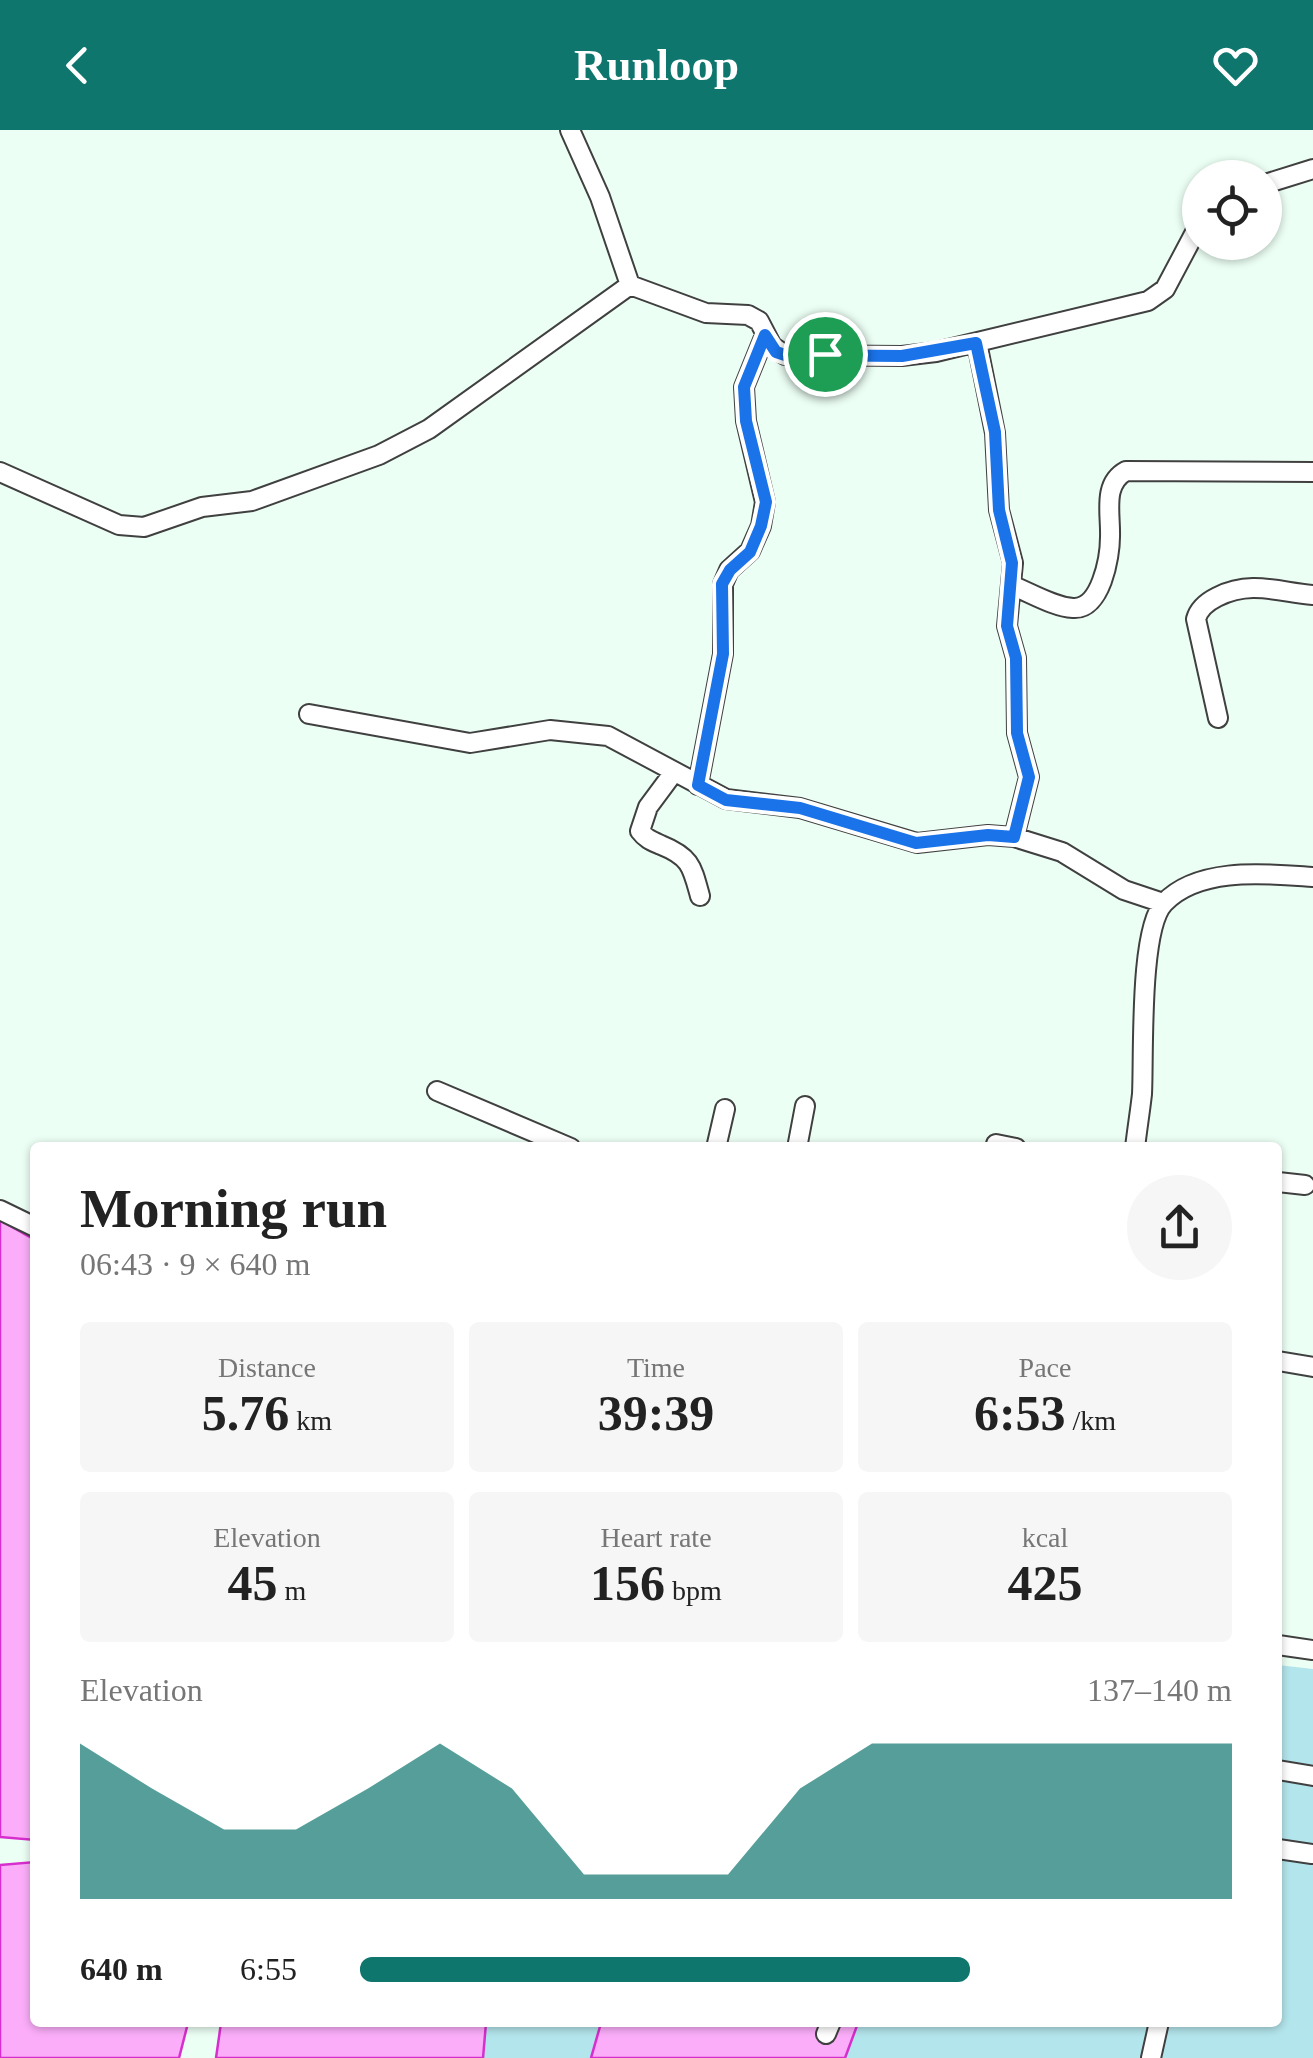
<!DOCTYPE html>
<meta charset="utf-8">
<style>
:root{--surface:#fff;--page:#f6f6f6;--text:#222;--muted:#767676;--accent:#0f766e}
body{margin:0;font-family:"Times New Roman",serif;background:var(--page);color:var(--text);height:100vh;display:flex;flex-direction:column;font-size:38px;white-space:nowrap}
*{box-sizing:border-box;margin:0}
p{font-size:32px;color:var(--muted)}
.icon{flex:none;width:55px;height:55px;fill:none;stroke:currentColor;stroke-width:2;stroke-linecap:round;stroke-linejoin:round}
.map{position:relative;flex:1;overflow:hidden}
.drawer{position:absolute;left:30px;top:1012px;width:1252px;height:885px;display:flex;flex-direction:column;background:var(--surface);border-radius:10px;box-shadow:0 2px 8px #0004}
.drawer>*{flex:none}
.controls{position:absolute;left:1182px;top:30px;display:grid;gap:20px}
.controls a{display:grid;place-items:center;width:100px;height:100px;border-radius:50%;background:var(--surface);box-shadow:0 2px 8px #0004;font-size:50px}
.pin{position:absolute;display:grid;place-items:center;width:85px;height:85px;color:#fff;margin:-42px;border:5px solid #fff;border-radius:50%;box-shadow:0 2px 10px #0007}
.round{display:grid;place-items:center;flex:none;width:105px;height:105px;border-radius:52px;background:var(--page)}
.headline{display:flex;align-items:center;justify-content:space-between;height:170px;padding:0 50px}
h1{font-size:55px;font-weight:700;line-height:75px}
.metrics{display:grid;grid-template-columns:repeat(3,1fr);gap:15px;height:170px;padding:10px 50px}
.metrics div{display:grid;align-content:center;border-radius:10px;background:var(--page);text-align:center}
.metrics b{font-size:50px;font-weight:700}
.metrics small{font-size:28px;font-weight:400}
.metrics p{font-size:28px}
.chart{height:280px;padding:20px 50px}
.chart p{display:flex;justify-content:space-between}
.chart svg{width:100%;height:180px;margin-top:10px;fill:var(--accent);opacity:.7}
ul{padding:0 50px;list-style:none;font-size:32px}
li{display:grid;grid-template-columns:160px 120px 1fr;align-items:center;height:75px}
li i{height:25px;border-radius:12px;background:var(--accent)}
header{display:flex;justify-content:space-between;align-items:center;height:130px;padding:0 50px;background:var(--accent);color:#fff;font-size:45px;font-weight:700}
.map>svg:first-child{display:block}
</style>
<header><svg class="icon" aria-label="back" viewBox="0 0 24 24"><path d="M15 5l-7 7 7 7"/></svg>Runloop<svg class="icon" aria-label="heart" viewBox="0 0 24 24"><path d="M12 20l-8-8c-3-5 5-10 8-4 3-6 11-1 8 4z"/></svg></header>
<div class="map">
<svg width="1313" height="1928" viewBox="0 0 1313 1928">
<rect width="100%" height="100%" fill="#ecfff5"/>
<!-- green -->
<path fill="#b3e5ec" d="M1278,1535L1313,1539V1928H281L289,1892H1278Z"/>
<!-- water -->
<path fill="#fbadf9" stroke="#d72ece" stroke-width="2.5" d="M0,1090L35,1110V1710L0,1707Z
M35,1732V1892L188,1893L179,1928H0V1735Z
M221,1893V1892L486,1893L483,1928H216Z
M601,1893H858L845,1928H591Z"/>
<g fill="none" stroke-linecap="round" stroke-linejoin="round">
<defs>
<path id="minor" d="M570,0L600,67L630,155L706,183L748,185L759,191L772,216L785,225L902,226L936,222L1148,171L1165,159L1200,93
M1265,54L1313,39
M977,213L995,303L999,380L1013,433L1007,496L1016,528L1017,603L1029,647L1014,707
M0,342L119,395L144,397L202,377L252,371L379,325L429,299L630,155
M1013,456C1031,463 1054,477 1073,478C1101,480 1110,427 1110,407C1111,384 1102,354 1126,341L1313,342
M309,584L470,613L550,600L608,606L726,669L800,678L917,713L988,705L1014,707L1062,722L1124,760L1163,773
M1218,588L1196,489C1199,478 1207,472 1217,467C1251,450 1278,462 1313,465
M674,642L648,677L640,701C646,709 652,711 661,715C691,727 692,737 700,766
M698,655L723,524V454L729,440L750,421L761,396L765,372L746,291L744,257L765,205
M437,961L571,1018
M996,1014L1016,1018
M716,1018L725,979
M797,1018L805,976
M1135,1018C1137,1000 1140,982 1142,964C1144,925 1139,799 1164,773C1199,736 1268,744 1313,747
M1278,1052L1305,1055
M0,1080L35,1097
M1278,1231L1313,1237
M1278,1515L1313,1520
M1278,1640L1313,1646
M1278,1719L1312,1724
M826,1904L831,1892
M1151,1928L1159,1892"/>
</defs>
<!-- minor casing -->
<use href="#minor" stroke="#404040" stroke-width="22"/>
<!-- minor -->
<use href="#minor" stroke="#fff" stroke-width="18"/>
</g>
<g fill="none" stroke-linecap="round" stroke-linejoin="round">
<defs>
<path id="route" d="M765,205L776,222L785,225L902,226L976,213L995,302L999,380L1012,433L1007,496L1016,528L1017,603L1029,647L1014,707L988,705L916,713L800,678L726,670L698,655L723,524L722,454L730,440L750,422L761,396L766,372L746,291L744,257Z"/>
</defs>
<!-- route casing -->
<use href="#route" stroke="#fff" stroke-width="20"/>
<!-- route -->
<use href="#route" stroke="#1a73e8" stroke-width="12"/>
</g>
</svg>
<div class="controls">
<a><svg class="icon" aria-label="locate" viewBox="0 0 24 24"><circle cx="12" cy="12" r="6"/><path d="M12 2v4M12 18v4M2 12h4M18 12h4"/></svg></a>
</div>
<div class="pin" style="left:825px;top:224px;background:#1e9e55"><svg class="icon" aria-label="arrive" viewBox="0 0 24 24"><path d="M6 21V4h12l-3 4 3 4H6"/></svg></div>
<section class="drawer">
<div class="headline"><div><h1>Morning run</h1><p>06:43 · 9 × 640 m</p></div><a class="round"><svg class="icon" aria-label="share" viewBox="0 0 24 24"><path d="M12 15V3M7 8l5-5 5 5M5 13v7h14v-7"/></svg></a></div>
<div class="metrics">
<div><p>Distance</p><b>5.76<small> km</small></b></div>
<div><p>Time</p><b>39:39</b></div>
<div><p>Pace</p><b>6:53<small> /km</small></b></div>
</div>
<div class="metrics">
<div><p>Elevation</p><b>45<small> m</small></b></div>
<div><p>Heart rate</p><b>156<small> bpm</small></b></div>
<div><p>kcal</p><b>425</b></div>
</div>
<div class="chart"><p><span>Elevation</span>137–140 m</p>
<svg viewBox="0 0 160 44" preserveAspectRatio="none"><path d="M0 44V6L10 17L20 27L30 27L40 17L50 6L60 17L70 38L80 38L90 38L100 17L110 6L120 6L130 6L140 6L150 6L160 6V44z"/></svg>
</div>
<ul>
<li><b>640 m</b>6:55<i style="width:70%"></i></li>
</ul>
</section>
</div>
